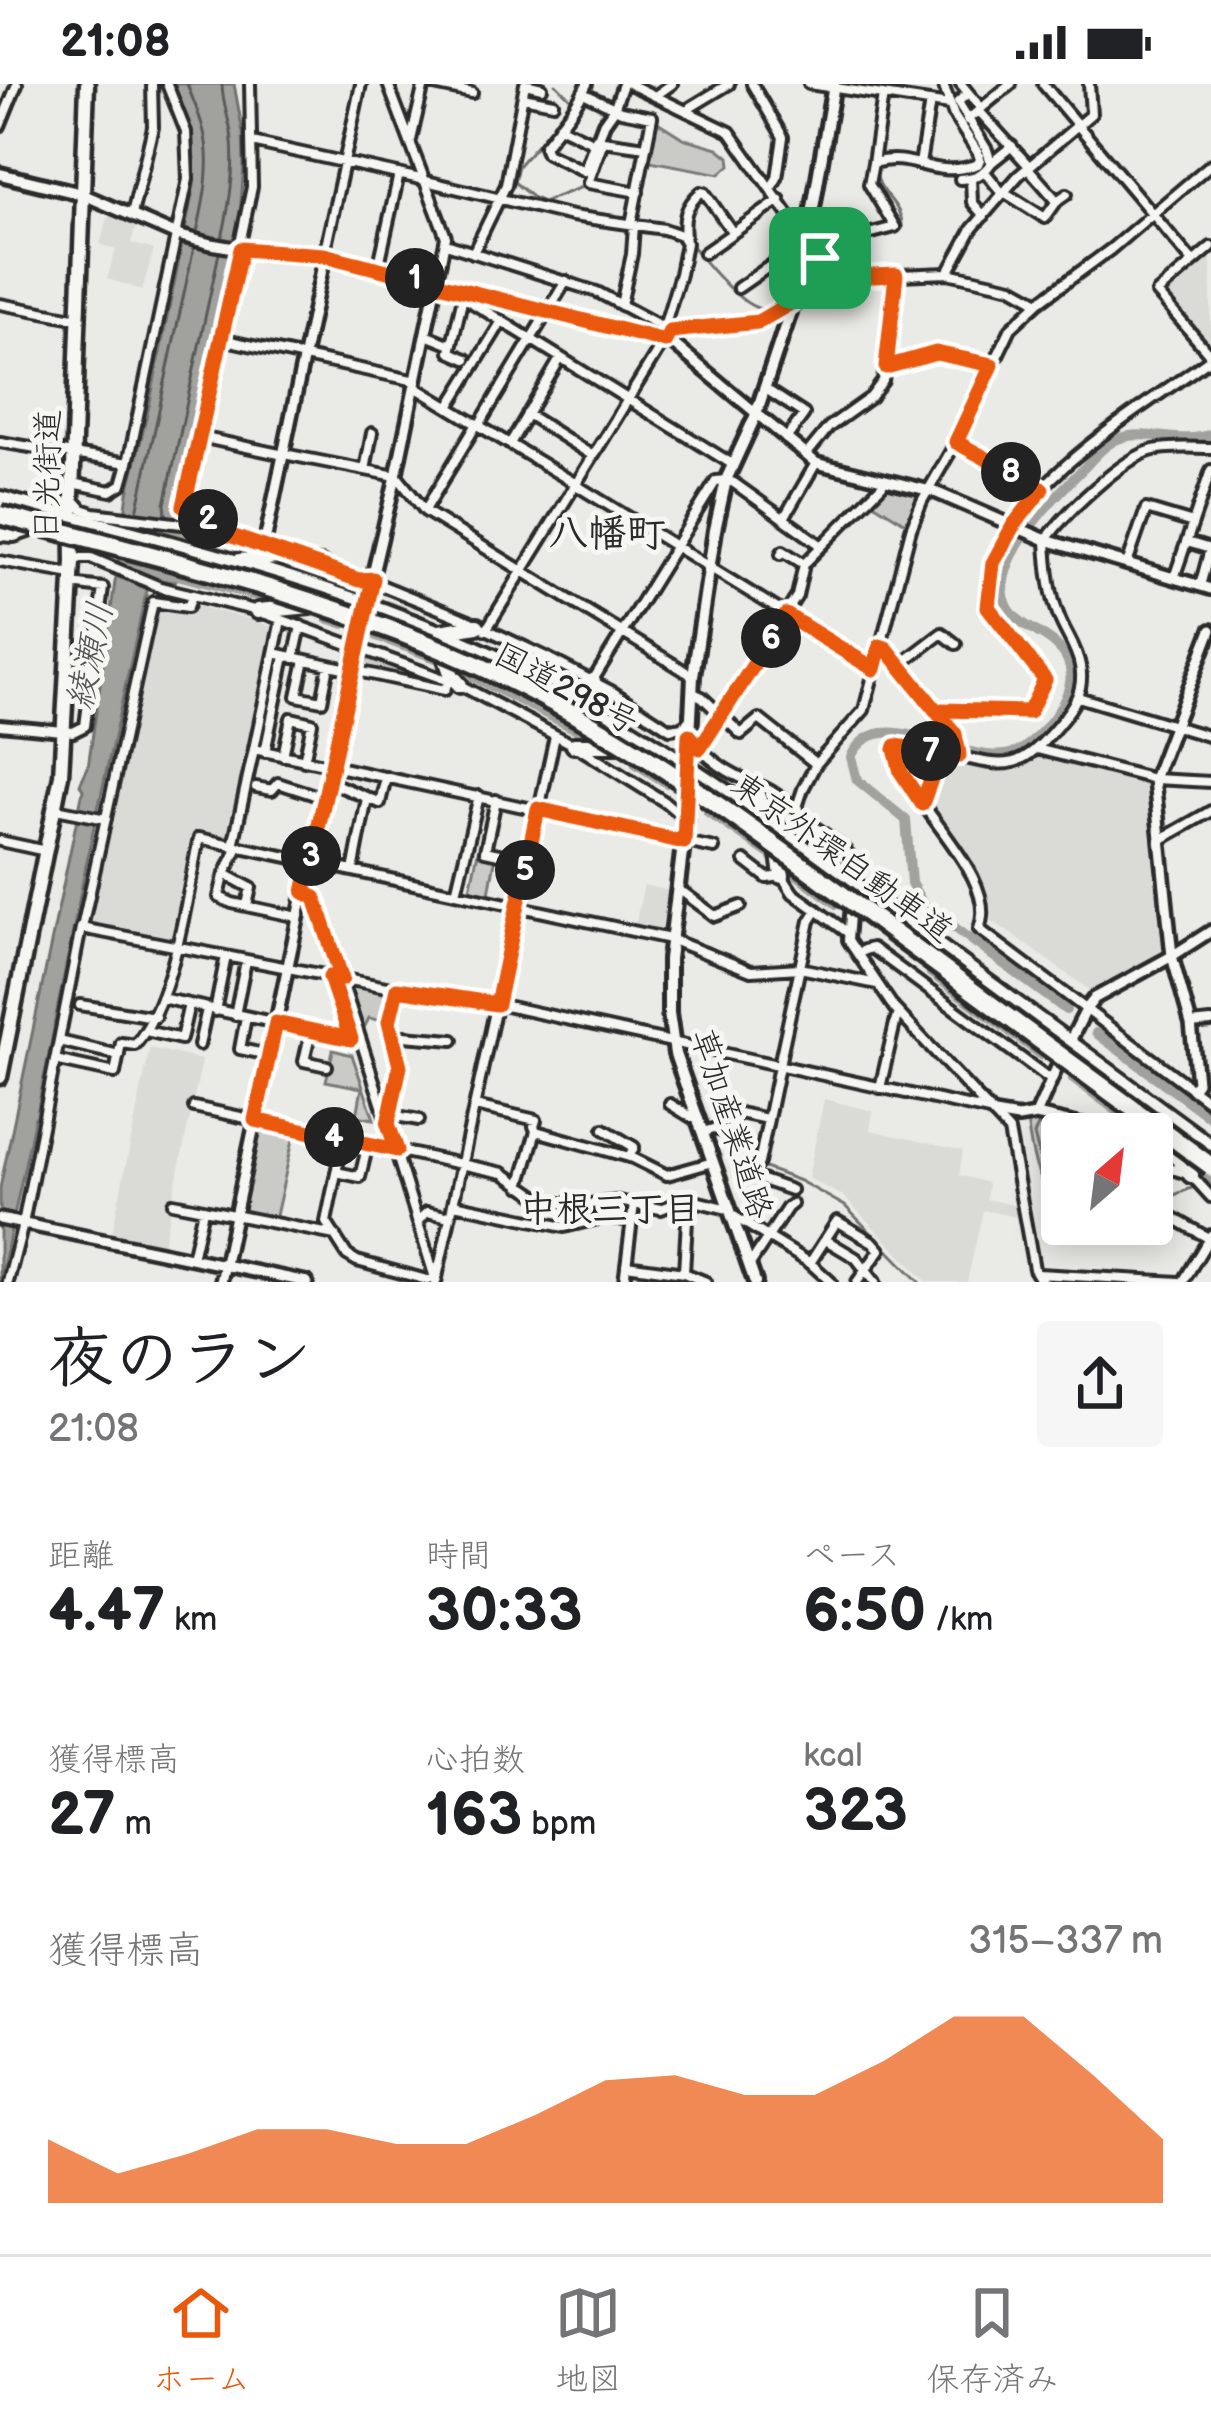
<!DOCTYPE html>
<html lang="ja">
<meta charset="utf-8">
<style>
:root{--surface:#fff;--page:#f6f6f6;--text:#202124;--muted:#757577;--line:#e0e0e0;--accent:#ea580c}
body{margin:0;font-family:"Balsamiq Sans","Klee One",sans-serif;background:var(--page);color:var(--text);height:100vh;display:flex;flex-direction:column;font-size:45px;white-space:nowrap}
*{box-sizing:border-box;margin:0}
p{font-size:39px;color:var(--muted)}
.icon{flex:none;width:66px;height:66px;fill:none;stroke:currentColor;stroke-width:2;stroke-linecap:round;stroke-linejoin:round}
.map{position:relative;height:1198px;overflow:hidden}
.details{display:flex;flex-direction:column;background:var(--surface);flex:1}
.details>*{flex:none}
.needle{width:78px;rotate:28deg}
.buttons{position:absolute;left:1041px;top:1029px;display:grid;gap:24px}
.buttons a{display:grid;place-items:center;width:132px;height:132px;border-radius:12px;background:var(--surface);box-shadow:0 6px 30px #0003;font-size:60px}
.pin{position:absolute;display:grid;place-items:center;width:102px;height:102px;color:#fff;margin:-51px;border-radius:24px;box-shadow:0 6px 18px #0006}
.km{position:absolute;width:60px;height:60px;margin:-30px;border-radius:50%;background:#222;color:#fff;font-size:33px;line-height:60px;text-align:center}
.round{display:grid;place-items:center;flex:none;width:126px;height:126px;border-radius:12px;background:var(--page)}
.overview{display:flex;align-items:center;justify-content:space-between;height:204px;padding:0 48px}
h1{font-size:66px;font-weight:700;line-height:90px}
.figures{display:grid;grid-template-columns:repeat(3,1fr);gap:18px;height:204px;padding:12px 48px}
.figures div{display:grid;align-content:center}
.figures b{font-size:60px;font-weight:700}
.figures small{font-size:33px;font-weight:400}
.figures p{font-size:33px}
.chart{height:336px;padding:24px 48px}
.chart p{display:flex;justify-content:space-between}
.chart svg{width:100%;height:216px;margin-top:12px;fill:var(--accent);opacity:.7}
.status{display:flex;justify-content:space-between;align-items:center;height:84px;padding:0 60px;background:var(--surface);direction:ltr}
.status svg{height:33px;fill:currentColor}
.menu{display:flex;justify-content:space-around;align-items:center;height:168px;border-top:3px solid var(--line);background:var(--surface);font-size:33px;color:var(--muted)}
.menu a{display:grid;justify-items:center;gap:6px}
.menu .on{color:var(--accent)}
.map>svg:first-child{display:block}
</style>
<div class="status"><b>21:08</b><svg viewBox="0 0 49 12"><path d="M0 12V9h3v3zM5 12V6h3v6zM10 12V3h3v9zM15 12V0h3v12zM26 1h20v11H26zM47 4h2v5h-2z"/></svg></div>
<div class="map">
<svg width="1211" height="1198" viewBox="0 0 1211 1198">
<rect width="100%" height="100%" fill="#eaeae6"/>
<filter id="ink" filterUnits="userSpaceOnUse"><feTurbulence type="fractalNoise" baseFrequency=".00833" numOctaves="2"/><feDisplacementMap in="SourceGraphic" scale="24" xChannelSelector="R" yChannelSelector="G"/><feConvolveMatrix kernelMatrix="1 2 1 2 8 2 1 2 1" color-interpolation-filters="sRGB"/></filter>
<g filter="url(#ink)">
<!-- built -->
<path fill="#dadad6" d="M110,128L136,143L131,159L154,166L142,206L107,195L116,165L100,160Z
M1211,168V266L1164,212V207Z
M157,522L195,527L196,522L253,536L275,544L230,756L195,752L172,856L92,841L88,835L153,529Z
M942,672L991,688L1018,687L1039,672L1148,699L1164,865L1091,907L990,835L980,802L962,768L927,719Z
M644,801L669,807L659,852L634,846Z
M150,964L202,976L163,1160L112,1149Z
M824,1015L873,1027L870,1046L963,1067L959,1091L988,1099L986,1115L1018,1122L1016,1133L983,1126L967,1198H927L843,1112L808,1094Z"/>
<!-- green -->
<path fill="#cacac7" stroke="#7a7a79" stroke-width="3" d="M656,37L683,54L718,64L729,73L730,81L720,90L650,77L648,74Z
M887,399L919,408L921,412L909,441L870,417Z
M367,572L441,602L362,584Z
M478,768L496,772L488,814L469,810Z
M346,900L392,909L386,938L369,934L364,944H360Z
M333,966L352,971L374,1035L357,1032L362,1004L326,997Z
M1027,1037L1040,1038L1045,1075L1062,1099V1122C1037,1104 1031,1067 1027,1037Z
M259,1040L295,1047L275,1136L240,1129Z"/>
<!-- water -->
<path fill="#a1a19e" stroke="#727270" stroke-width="3" d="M174,0H234L243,49L244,80L240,131L177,424L179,444L189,450L186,461L176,460L170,484L179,489L175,498L152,495L147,505L92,752L54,942L56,944L54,945L37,1029L39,1032L35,1033L0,1198V1104L83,706L80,700L88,683L128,409L150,318L194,102C196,59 189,40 174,0Z"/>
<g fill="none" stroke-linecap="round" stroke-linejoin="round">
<!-- shore -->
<path stroke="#5a5a59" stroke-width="3" d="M187,0C193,16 200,31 204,48C212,81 204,116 197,149
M222,0C222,16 228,32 231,48C236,83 230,120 222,154
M137,428L194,163
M166,431L165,420L219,169"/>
<!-- stream -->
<path stroke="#727270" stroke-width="3" d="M556,0L574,18L518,82L514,98L532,113L543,118L582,103L587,88
M691,161C704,177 743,226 764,225C774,225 783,216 790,211
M830,171C852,155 878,156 902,145C905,120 875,109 876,85C911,68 940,111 983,81L984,73L981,68
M363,560L365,550
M309,805L356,592
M311,818L333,887
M338,900L352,944
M355,956L405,1109
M1059,989L1034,1051L1041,1078L1062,1108
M728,1062L762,1083L800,1097L845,1122L919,1198
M1152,1120L1194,1103
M422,1164L430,1193"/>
<!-- canal -->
<path stroke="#a1a19e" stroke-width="6" d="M184,454L232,471
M295,488L355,508
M174,492L268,517
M387,519L408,527
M326,536L344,542
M468,552L575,605
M376,554L435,576
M460,588L589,654
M604,621L668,660
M634,681L666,701
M710,687L727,699
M706,729L770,773
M783,739L841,781
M790,788L836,822
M869,801L928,846
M929,890L1041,973
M1016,911L1056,940
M1086,962L1211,1054
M1071,995L1145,1050
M1152,1055L1159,1060
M1204,1092L1211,1097"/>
<!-- river -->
<path stroke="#a1a19e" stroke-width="10" d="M1066,926L923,820L911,799L906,736L857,696L851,673C882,606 982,702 1028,661C1054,638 1092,592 1056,561C1041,547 1016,541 1007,521C987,478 1057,410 1085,383C1093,374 1101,364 1112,358C1141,341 1179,363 1211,350
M1096,949L1211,1034"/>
<defs>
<path id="minor" d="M388,0L446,153L436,200
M429,0L472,9
M525,0L542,4
M587,0C576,24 560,41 544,62L547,69L584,87L596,54
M630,0L730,48L802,150L810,152
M752,0L783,53L777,94L771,104
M809,0L949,21
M961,0L981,24
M1043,0L1193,178
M583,9L621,27L652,33L631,140
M655,12L672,0
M523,13L553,19
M614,25L623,0
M979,27L1029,82
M688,28L691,23L729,0
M967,36L1011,0
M0,42L17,0
M559,42L594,59
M598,54L603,57L588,99L638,108
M411,56L424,0
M603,57L646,63
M252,58L425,96
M873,79L883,11
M991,79L1012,62
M920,80L930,18
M1028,84L1057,117
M985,88L1003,110
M971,94L972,118L984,132
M960,95C975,94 983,91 991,79L987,66L958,18L968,9
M426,97L572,132L664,145L681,151L686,159L680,190L664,243
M1004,108L1045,134L1057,117L1067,110
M132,130L153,43L152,0
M685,153C683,134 685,122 701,108L705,109L733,149
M446,160L597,208L670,247L758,238L793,217
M1211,163L1157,209L1211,272
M808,166L820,174L841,157L895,143L869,100L873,79C915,67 932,97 978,80L980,75L978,69L954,32L943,0
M473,169L506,101L525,0
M704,169L780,116
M324,171L361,0
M820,174L831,194
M378,185L399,90
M948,189L972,145L1018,92L1091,30L1089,0
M801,195L948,189L1012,203L1039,218
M738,204L787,170L802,189
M464,207L463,213L732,380
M463,213L450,268L466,275
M0,220L79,235
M621,221L632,170L634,141
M426,251L451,261
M221,255L416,297
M886,283L936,269L992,281
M415,303L576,400
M764,304L804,330L786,355
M449,323L502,237
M527,330L593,372
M479,341L566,197
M200,353L284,371
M0,358L128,379
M511,358L560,275
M956,358L1042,405
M1211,364C1193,364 1171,362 1154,366C1123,373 1064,430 1046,456C1047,480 1049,507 1058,530C1064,548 1077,563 1080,582C1085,606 1073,623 1058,641C1019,688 1009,684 952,671C934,667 915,665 896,662L894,665C905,720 1001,791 979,845L1211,1019
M284,370L396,392
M806,371L829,343L871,313L883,297L896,191
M365,386L372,349
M396,391L425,427L693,592
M73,399L111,407L122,400L128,379L188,95L186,48L167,0
M576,401L875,585
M75,417L82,425L94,429L206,443L285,469
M425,426L477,340
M784,434L816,379
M206,443V433L184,422L252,103L250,0
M1187,458L1210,465L1200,502
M781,470L783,467L804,480
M0,477L72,490
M73,477L81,474H91L160,503L258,527L460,601L574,661L665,718L685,735
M1127,480L1146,425L1193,439
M322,481L359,496L373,495L383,502L469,537L544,572L613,608L670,645L683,643L689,636
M1174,494L1211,386
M486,546L670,247
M880,562L886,564L955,650L959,672
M274,569L445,606L448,597
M294,574L301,542
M305,576L297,612L322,617L329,581
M900,581L942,549L956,560
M593,596L716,397L726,396L734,399L822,462
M693,609L702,613L741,650L759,635L816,680
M1078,613L1211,653
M938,629L942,626L1029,628L1045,596L989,525C989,511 989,492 994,478C1023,392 1142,325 1211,274
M0,641L73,648L85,642L103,504L71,500
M698,661C714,682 739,694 763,703C775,708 785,718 797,723
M700,664L797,512L804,480L882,401L884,395
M254,665L281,536
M1037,665L1154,695L1211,698
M265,668L285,572
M283,672L291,634L312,639L304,677
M337,701L380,719L386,693
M256,703L272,706L278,699L324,714
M496,716L485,767L527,776
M922,720L941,668
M56,725L106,735
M1160,756L1211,727
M0,757L46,767
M233,762L254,665L714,764
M238,763L224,792L219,813L232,819L298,833
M745,777L767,794L782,792L793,809L847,848
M353,787L367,714
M225,790L251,804L247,821
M855,799C860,755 815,756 797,723L803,705L816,680L864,626L911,445L922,417L956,358L1011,244L1039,218L1111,165L1211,80
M677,807L684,809L715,832L741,822
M304,808L315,814L396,1065
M456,809L479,712
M851,820L848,856L894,924L1009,1047L1034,1185L1042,1198
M82,844L153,518L188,523L192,512
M858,871L864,866L872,864L1051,996
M331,894L351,954
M161,914L351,955
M80,921L155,933
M215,927L226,872
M235,931L246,877
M246,933L240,965L269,971
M1191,940L1211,938
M146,947L181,955L189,920
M311,947L304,977L327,982
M391,951L453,956
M59,957L119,971
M199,961L207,925
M55,976L115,989L121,959L135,961C175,913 186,816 199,754L670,855L751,887L800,884L877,900
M779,981L810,837L817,826
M779,982L759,1079L748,1091L791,1106
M880,1004L896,935L900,931
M670,1020L691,1033H697
M475,1022L536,1036L534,1042L536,1047
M194,1023L503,1089L547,1119L591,1120L618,1117L661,1125L682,1117L699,1118L728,1125
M391,1031L419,1036
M1055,1037L1062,1055
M389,1038L400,982L389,938L397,905
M604,1045L634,1063L629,1073
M703,1048L713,1045L730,1048L735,1028L767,1035
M343,1055L326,1138L347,1171L357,1177L427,1196L435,1194L395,1065
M336,1088L360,1093L368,1060
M1152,1095L1172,1085L1191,1091L1211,1113
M520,1102L536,1047L633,1074L667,1091L713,1078
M173,1119L335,1151
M454,1120L564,1143L606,1133L632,1137
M732,1131L810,1179L831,1198
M1168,1131L1210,1155
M418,1137L427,1128L450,1133
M826,1156L856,1174L875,1198
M192,1174L203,1126
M810,1179L837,1137L873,1158L880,1166L857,1198
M626,1181L684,1189L706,1198
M749,1182L787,1124L792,1120
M684,1188L688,1118
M1038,1190L1179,1198
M8,1198L23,1140L81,844L407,907L497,920L989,1027
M436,1198L555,652
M624,1198L634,1120
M1183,1198L1211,1151"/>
<path id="tertiary" d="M598,55L604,39L614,25
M82,110L177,151L211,160L240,165L325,171L672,259L816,379L935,408L1046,456L1211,505
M264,462L325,171
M1069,959L1087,924L1095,914L1172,872L1211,847
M1192,1005L1197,998L1191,940L1172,872L1154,695L1211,546
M994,1030L1018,1034L1036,1031L1061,974
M1036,1031L1122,1050
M1152,1072L1166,1086
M0,1135L307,1198
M221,1198L354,570L396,392L436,200"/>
<path id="secondary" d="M0,90L82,110
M755,1198L675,970L669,929V875L686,736L693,592L715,446L726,396L755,333L801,195L834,0"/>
<path id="primary" d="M0,993L61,691L73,477L72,410L87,0"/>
<path id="trunk" d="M0,415C179,462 359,505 525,588C645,647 753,726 860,805C977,890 1094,978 1211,1063
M0,449L14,450L31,444
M240,477L276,473L302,480L321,481
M258,527L310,522
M440,548L477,542
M445,572L452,592L460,601
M591,622L588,607L593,597
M574,661H617
M753,701L767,735
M779,770L782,792
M1171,1060L1176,1072L1191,1091"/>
</defs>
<!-- minor casing -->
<use href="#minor" stroke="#2b2b2b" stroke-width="16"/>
<!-- tertiary casing -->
<use href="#tertiary" stroke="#2b2b2b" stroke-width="18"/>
<!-- secondary casing -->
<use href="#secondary" stroke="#2b2b2b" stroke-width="20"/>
<!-- primary casing -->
<use href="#primary" stroke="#2b2b2b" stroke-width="21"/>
<!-- trunk casing -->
<use href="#trunk" stroke="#2b2b2b" stroke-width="22"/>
<!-- minor -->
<use href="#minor" stroke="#f6f6f2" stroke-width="8"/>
<!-- tertiary -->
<use href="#tertiary" stroke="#f6f6f2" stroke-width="9"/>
<!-- secondary -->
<use href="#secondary" stroke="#f6f6f2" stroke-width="10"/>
<!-- primary -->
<use href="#primary" stroke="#f6f6f2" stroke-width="12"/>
<!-- trunk -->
<use href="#trunk" stroke="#f6f6f2" stroke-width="14"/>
<defs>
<path id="motorway-bridge" d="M0,431C170,476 342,516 501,592C636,657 755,746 874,834C986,917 1099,1000 1211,1082"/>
</defs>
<!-- motorway-bridge casing -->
<use href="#motorway-bridge" stroke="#2b2b2b" stroke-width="26" stroke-linecap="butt"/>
<!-- motorway-bridge -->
<use href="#motorway-bridge" stroke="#f6f6f2" stroke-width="16"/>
</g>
</g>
<g fill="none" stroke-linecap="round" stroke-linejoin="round" filter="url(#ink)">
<defs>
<path id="route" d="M820,174L808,166L794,217L758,238L670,247L665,257L324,171L241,165L184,422L206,433V443L359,496L373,495L304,808L315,814L342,895L330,893L351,955L276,939L255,1036L397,1066L388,1040L400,982L389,938L397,905L497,920L538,725L684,758L689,651L700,664L786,531L874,585L880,562L886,564L955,650L959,672L941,668L922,720L901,688L895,665L896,662L959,672C958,653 950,644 938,629L942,626L1029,628L1045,596L988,523L993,479L1013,442L1042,405L956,358L992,281L936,269L886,283L896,191L831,194L820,174"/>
</defs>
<!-- route casing -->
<use href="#route" stroke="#fff" stroke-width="24"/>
<!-- route -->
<use href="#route" stroke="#ea580c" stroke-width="15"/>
</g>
<g text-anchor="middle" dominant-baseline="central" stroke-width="10" stroke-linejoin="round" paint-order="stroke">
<!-- street labels -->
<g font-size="33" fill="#2b2b2b" stroke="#f6f6f2">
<text transform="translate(48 391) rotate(-89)">日光街道</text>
<text transform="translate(566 605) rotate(28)">国道298号</text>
<text transform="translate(842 774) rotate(36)">東京外環自動車道</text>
<text transform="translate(731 1040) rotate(72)">草加産業道路</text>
</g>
<!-- water labels -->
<g font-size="36" font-style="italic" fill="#545453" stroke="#f6f6f2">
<text transform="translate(91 572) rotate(-78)">綾瀬川</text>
</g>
<!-- neighbourhood labels -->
<g font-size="36" font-weight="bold" fill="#2b2b2b" stroke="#f6f6f2">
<text x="610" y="1126">中根三丁目</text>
</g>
<!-- quarter labels -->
<g font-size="39" font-weight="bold" fill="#2b2b2b" stroke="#f6f6f2">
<text x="607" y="450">八幡町</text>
</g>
</g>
</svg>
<div class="buttons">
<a><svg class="needle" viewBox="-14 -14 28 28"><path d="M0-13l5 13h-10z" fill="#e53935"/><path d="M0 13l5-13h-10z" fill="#757577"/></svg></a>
</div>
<div class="pin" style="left:820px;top:174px;background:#1e9e55"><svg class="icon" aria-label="arrive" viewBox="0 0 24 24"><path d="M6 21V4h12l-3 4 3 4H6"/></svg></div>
<b class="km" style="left:415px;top:194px">1</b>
<b class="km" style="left:208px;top:435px">2</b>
<b class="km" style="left:311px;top:772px">3</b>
<b class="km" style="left:334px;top:1053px">4</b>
<b class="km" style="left:525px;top:786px">5</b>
<b class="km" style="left:771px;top:554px">6</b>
<b class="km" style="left:931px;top:667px">7</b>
<b class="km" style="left:1011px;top:388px">8</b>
</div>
<section class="details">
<div class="overview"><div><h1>夜のラン</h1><p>21:08</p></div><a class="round"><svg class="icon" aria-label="share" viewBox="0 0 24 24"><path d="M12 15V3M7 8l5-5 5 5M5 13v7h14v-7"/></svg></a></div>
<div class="figures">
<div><p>距離</p><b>4.47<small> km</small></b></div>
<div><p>時間</p><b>30:33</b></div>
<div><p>ペース</p><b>6:50<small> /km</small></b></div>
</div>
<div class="figures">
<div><p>獲得標高</p><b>27<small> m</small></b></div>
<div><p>心拍数</p><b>163<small> bpm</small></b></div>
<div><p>kcal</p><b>323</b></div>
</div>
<div class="chart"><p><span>獲得標高</span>315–337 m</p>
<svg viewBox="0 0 160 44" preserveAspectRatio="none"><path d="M0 44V31L10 38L20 34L30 29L40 29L50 32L60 32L70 26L80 19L90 18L100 22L110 22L120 15L130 6L140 6L150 18L160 31V44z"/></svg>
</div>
</section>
<nav class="menu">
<a class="on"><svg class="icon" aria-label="home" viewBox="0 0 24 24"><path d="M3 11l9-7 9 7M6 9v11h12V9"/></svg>ホーム</a>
<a><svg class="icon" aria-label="map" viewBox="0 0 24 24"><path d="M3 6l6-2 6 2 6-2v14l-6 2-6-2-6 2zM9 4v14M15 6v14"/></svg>地図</a>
<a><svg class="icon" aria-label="saved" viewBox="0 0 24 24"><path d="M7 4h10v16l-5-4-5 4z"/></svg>保存済み</a>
</nav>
